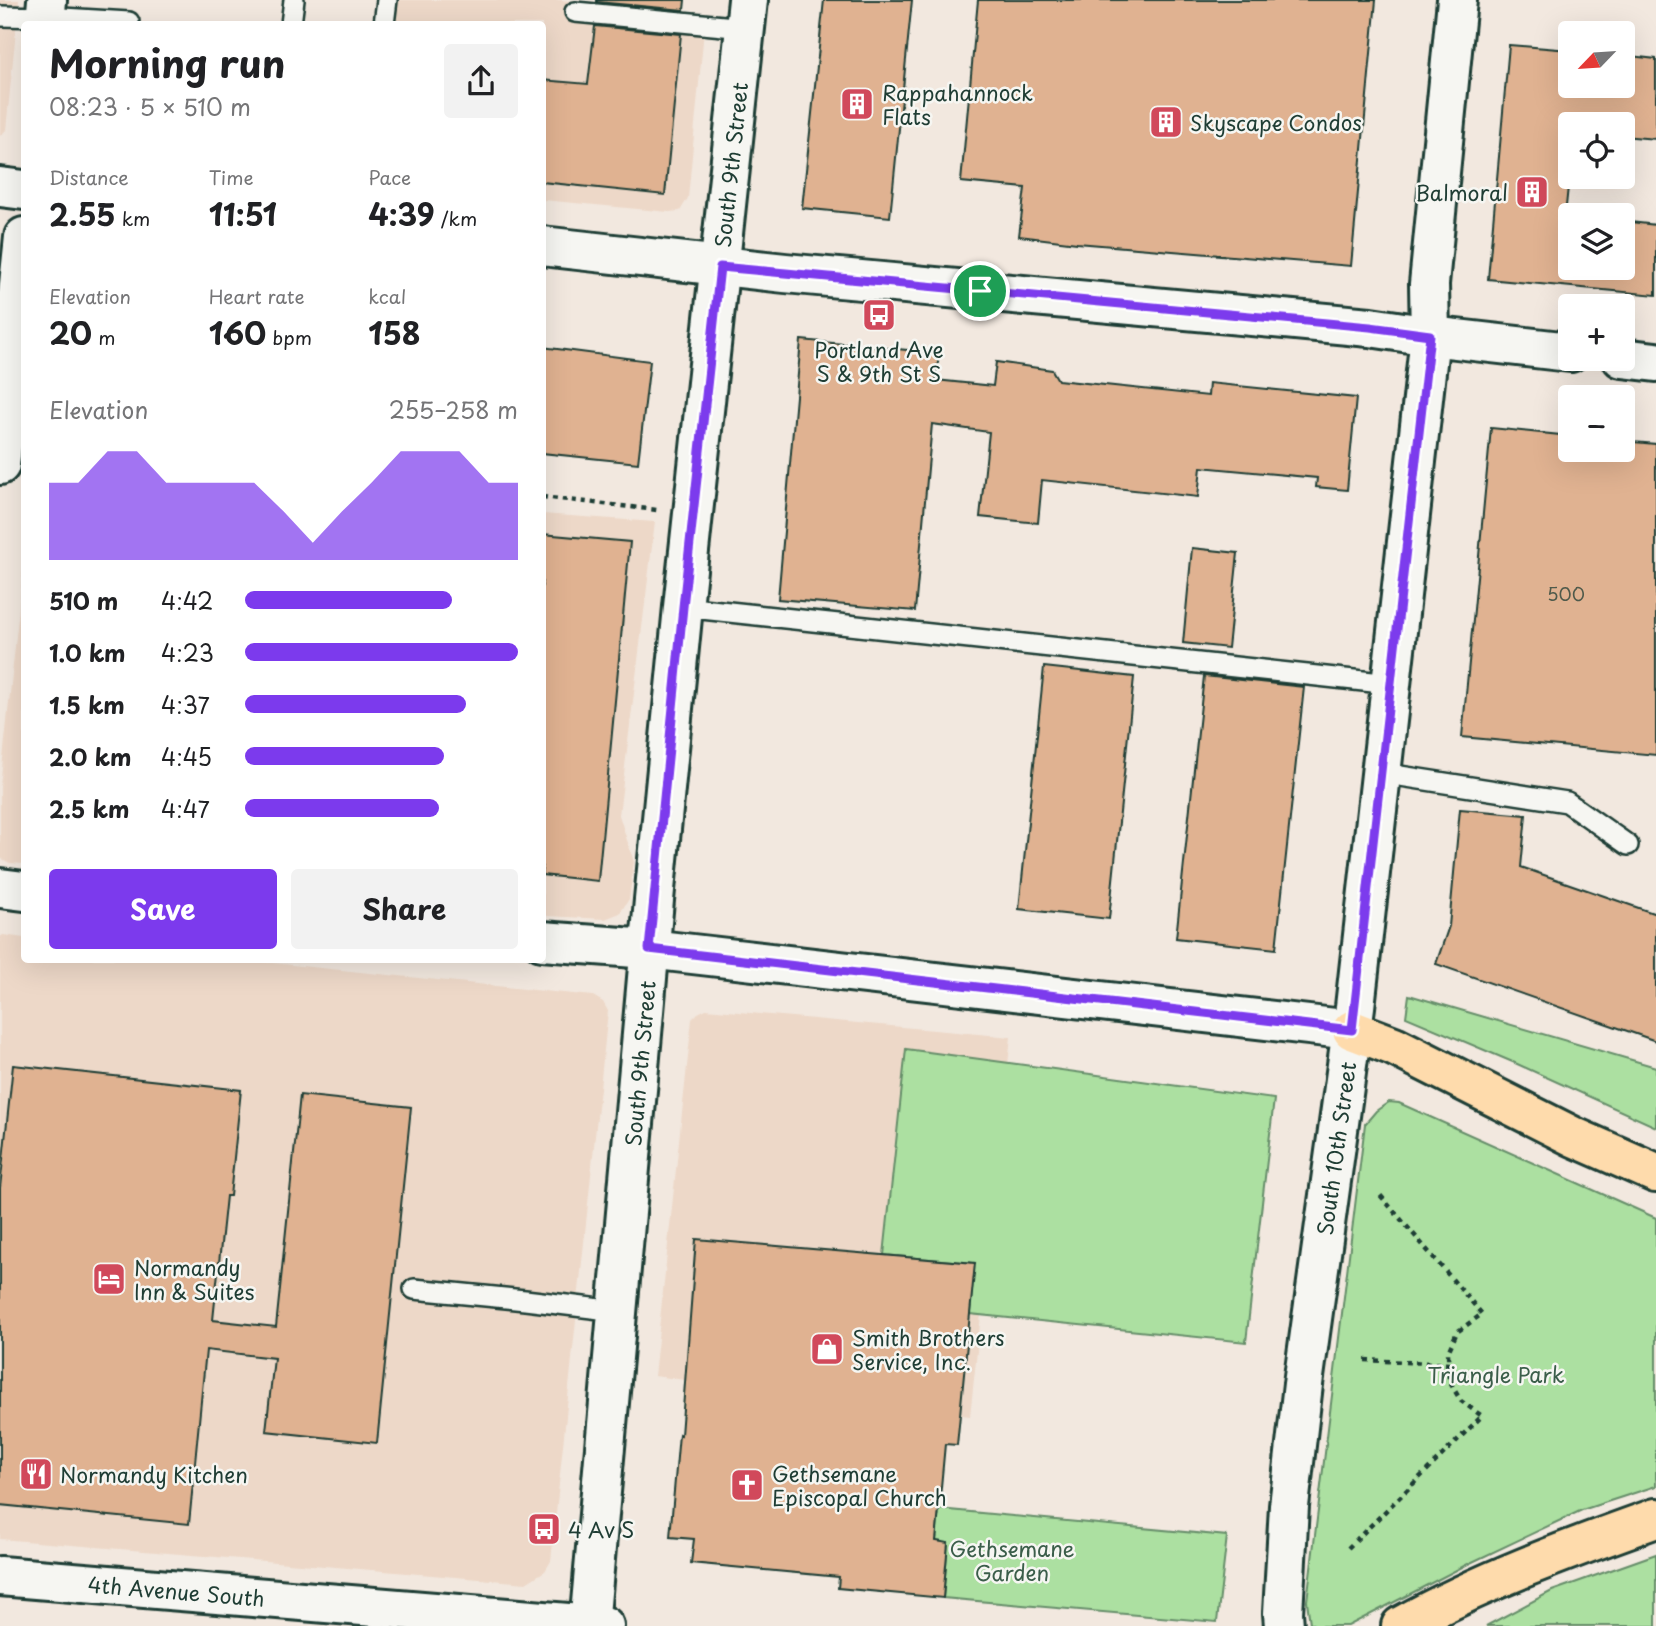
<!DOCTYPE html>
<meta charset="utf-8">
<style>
:root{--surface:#fff;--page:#f2f2f2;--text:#202124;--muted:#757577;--accent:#7c3aed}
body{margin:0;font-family:"Playpen Sans",sans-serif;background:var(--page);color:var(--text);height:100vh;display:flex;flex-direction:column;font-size:26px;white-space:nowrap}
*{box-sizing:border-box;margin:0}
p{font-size:23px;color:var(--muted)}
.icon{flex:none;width:38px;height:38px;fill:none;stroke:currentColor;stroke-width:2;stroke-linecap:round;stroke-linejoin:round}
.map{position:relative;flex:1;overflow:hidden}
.sheet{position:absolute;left:21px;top:21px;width:525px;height:942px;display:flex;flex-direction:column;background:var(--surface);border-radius:7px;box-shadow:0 7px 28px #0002}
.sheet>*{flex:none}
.needle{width:46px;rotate:245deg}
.buttons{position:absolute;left:1558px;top:21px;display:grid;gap:14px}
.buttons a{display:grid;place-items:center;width:77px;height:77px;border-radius:7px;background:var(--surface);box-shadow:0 7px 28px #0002;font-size:35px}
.pin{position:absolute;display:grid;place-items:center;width:60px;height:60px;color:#fff;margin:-30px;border:4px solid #fff;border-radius:50%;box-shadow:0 2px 7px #0007}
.round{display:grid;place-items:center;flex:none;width:74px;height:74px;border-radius:7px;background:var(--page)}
.overview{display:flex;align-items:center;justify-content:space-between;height:119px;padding:0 28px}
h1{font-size:38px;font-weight:700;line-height:52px}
.figures{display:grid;grid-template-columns:repeat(3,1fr);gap:10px;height:119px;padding:7px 28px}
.figures div{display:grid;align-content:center}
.figures b{font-size:30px;font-weight:700}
.figures small{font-size:19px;font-weight:400}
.figures p{font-size:19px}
.chart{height:196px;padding:14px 28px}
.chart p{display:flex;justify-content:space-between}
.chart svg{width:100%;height:126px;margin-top:7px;fill:var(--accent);opacity:.7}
.button{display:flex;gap:14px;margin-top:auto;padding:14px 28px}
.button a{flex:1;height:80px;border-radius:7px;background:var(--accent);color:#fff;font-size:28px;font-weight:700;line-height:80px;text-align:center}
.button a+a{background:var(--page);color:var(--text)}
ul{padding:0 28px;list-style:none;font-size:23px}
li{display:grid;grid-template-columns:112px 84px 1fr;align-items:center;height:52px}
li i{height:18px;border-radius:9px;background:var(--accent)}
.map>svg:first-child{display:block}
</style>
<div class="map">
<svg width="1656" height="1626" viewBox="0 0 1656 1626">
<rect width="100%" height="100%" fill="#f2e8df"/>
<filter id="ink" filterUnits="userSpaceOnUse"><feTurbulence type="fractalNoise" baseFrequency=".0143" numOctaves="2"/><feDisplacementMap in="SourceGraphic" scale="14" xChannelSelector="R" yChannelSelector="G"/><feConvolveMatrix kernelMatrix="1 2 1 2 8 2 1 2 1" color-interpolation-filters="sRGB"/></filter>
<g filter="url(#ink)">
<!-- built -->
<path fill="#edd8c8" d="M0,0H19L6,130L0,136Z
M391,0H561L705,20L688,198L680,211L669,212L543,200L542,24H387Z
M542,514L655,522L619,815L634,862L629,899L620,913L605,919L547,916L543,914Z
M24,562V864L10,863L0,858V787Z
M3,935L24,938V959H234L593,996L603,1002L608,1011L551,1561L545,1571L526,1583L0,1539V937Z
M706,1009L1011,1037L970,1416L654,1376L692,1019L698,1013Z"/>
<!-- green -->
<path fill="#ace0a1" stroke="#668e6a" stroke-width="2" d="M1409,995L1656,1067V1127L1515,1063L1406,1017Z
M906,1049L1274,1099L1246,1342L970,1314L974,1263L884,1255Z
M1389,1102L1399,1103L1656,1218V1486L1582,1510L1468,1564L1348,1626H1316L1310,1623L1307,1601L1365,1124L1376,1111Z
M939,1509L1227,1536L1217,1622L943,1598L948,1543L936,1541Z
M1656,1554V1626H1486L1552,1591Z"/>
<!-- building -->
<path fill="#e0b291" stroke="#1f3d34" stroke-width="2" d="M597,0H685L684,10L597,2Z
M824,0H912L890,217L802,208Z
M978,0H1376L1351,266L1077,243L1019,236L1025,188L961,182Z
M595,26L681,34L665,195L542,182V80L588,84Z
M1509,45L1570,50V86H1622V55L1656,59V139L1622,136V124H1570V167L1565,216L1570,217V268H1622V221L1656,225V295L1488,279Z
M801,340L939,353L936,380L993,386L996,362L1052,370L1058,380L1208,396L1209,383L1356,398L1347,490L1316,487L1317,478L1201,467L1198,497L1042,480L1038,523L980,517L989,432L932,424L915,611L778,599Z
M542,347L650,361L638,463L542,453Z
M1491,428L1570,436V450H1622V441L1656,444V755L1462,737Z
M542,534L630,542L598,881L542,875Z
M1192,548L1238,553L1228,648L1183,643Z
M1044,667L1134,677L1109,919L1019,909Z
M1204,676L1304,687L1276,949L1176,938Z
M1460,809L1526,815L1521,867L1656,914V1041L1436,964L1449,926Z
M13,1065L241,1090L230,1196H226L213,1320L276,1327L300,1095L411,1107L377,1443L266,1431L274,1358L206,1350L189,1524L0,1505V1188Z
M696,1239L975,1263L957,1445L945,1444L936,1541L948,1543L943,1598L838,1588L839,1577L691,1563L694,1539L670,1537L679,1434L681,1435Z"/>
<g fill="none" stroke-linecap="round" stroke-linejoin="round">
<defs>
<path id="lane" d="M575,12L745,28
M0,16L46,17L129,22
M291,24L294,0
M384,24L387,0
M683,607L1391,684
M1381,773L1567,802L1628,845
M414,1289L525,1300L617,1311"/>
<g id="secondary">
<path d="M45,24L47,0"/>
<path d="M0,187L24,190"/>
<path d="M542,246L785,273L1370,327L1430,336L1570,352"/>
<path d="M1622,358L1656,362"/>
<path d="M0,465L24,237"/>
<path d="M0,888L24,891"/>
<path d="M542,941L649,949L1352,1030"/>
<path id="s1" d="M0,1576L604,1626"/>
<path id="s2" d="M589,1626L654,900L683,607L748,0"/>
<path id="s3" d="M1284,1626L1283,1613L1289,1506L1303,1384L1355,1007L1430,336L1429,284L1457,0"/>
</g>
<path id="highway" d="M1352,1030L1394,1046L1574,1137L1656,1173
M1401,1626C1482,1581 1569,1549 1656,1518"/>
</defs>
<!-- lane casing -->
<use href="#lane" stroke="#1f3d34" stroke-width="24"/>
<!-- secondary casing -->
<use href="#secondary" stroke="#1f3d34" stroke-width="44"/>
<!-- highway casing -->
<use href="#highway" stroke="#1f3d34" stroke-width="44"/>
<!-- path -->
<path stroke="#1f3d34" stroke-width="4.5" stroke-dasharray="5 5" stroke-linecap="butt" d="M542,497L657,510
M1365,1360L1449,1364
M1348,1548L1482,1416L1461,1401L1449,1381L1448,1352L1457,1332L1482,1314L1380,1195"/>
<!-- lane -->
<use href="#lane" stroke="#f6f6f2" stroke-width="19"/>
<!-- secondary -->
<use href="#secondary" stroke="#f6f6f2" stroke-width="38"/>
<!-- highway -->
<use href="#highway" stroke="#fedbac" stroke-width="38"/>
</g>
</g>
<g fill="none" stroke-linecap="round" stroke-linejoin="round" filter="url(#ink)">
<defs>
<path id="route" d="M720,267L1370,327L1430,335L1352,1030L649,949L683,607Z"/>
</defs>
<!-- route casing -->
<use href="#route" stroke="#fff" stroke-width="14"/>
<!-- route -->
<use href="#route" stroke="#7c3aed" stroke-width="9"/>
</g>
<!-- icons -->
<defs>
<symbol id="building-square" viewBox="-11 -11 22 22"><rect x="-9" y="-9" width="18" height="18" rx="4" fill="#d1495b" stroke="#f6f6f2"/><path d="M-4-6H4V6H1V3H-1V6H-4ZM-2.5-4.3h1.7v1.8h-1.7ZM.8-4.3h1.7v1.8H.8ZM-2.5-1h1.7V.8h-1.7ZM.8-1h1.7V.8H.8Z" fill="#fff"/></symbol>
<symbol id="bus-square" viewBox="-11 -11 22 22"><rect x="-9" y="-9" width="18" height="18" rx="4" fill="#d1495b" stroke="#f6f6f2"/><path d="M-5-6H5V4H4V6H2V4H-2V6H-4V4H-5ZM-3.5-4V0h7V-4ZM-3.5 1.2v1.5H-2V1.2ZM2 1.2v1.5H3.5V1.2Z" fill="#fff"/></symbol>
<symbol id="hotel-square" viewBox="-11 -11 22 22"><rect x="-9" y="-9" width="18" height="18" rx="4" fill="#d1495b" stroke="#f6f6f2"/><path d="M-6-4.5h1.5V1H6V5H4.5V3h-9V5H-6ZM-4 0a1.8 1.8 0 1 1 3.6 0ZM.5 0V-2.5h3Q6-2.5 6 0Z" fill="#fff"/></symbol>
<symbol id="shop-square" viewBox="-11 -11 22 22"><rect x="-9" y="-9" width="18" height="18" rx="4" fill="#d1495b" stroke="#f6f6f2"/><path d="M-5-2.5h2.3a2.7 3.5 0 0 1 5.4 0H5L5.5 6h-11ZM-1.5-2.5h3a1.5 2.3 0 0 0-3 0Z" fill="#fff"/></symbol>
<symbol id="restaurant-square" viewBox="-11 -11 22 22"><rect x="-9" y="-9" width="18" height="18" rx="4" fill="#d1495b" stroke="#f6f6f2"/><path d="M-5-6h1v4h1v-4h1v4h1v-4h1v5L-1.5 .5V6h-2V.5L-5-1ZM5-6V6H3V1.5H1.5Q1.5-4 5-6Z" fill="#fff"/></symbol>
<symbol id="church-square" viewBox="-11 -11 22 22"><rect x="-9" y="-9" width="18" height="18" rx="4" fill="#d1495b" stroke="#f6f6f2"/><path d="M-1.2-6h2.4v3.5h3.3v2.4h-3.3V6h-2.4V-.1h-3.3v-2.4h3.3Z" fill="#fff"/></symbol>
</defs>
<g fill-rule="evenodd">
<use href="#building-square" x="838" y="85" width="38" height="38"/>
<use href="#building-square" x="1147" y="103" width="38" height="38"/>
<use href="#building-square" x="1513" y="173" width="38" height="38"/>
<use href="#bus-square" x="860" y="296" width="38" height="38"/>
<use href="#hotel-square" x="90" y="1260" width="38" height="38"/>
<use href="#shop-square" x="808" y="1330" width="38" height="38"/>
<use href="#restaurant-square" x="17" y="1455" width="38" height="38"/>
<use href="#church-square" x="728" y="1466" width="38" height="38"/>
<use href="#bus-square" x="525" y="1510" width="38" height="38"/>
</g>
<g text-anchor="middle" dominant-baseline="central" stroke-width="5" stroke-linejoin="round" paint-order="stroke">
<!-- number labels -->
<g font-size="18" fill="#4f5a4b">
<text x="1566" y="593">500</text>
</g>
<!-- poi labels -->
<g font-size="21" fill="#1f3d34" stroke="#f6f6f2" text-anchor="start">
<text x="882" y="92">Rappahannock<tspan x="882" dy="24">Flats</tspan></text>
<text x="1190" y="122">Skyscape Condos</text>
<text x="1508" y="192" text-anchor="end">Balmoral</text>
<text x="879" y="349" text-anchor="middle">Portland Ave<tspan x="879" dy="24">S &amp; 9th St S</tspan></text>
<text x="134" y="1267">Normandy<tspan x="134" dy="24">Inn &amp; Suites</tspan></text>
<text x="852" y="1337">Smith Brothers<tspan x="852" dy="24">Service, Inc.</tspan></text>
<text x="772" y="1473">Gethsemane<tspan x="772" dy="24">Episcopal Church</tspan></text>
<text x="60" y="1474">Normandy Kitchen</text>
<text x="568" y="1529">4 Av S</text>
</g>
<!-- street labels -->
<g font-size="21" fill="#1f3d34" stroke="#f6f6f2">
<text stroke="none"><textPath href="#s2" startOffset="1468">South 9th Street</textPath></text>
<text stroke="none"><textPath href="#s2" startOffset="565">South 9th Street</textPath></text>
<text stroke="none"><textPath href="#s3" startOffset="481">South 10th Street</textPath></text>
<text stroke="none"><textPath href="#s1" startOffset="177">4th Avenue South</textPath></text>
</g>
<!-- park labels -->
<g font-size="21" fill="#3b5e4a" stroke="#f6f6f2">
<text x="1496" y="1374">Triangle Park</text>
<text x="1012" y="1548">Gethsemane<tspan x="1012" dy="24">Garden</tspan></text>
</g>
</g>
</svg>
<div class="buttons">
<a><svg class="needle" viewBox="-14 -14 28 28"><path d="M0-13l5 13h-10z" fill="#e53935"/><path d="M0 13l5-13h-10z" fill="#757577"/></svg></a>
<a><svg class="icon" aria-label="locate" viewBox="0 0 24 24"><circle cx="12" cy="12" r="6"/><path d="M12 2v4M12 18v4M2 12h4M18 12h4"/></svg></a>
<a><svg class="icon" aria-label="layers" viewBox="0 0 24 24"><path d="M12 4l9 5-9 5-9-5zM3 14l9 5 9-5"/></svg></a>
<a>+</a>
<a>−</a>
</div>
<div class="pin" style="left:980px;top:291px;background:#1e9e55"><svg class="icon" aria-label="arrive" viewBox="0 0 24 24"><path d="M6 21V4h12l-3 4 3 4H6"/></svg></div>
<section class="sheet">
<div class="overview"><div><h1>Morning run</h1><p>08:23 · 5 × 510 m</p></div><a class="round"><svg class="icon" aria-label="share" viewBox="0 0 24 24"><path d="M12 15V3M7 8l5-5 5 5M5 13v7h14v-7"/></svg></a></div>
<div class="figures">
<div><p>Distance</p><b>2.55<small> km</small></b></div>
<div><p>Time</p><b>11:51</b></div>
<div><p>Pace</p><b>4:39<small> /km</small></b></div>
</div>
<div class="figures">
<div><p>Elevation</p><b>20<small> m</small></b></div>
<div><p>Heart rate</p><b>160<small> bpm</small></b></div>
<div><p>kcal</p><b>158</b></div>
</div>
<div class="chart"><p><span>Elevation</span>255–258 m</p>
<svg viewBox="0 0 160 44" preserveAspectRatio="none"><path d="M0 44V17L10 17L20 6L30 6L40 17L50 17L60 17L70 17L80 27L90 38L100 27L110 17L120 6L130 6L140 6L150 17L160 17V44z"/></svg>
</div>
<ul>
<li><b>510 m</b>4:42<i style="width:76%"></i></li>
<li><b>1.0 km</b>4:23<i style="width:100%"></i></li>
<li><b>1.5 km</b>4:37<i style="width:81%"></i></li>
<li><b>2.0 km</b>4:45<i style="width:73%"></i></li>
<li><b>2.5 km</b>4:47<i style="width:71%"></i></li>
</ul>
<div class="button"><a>Save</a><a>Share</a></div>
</section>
</div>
